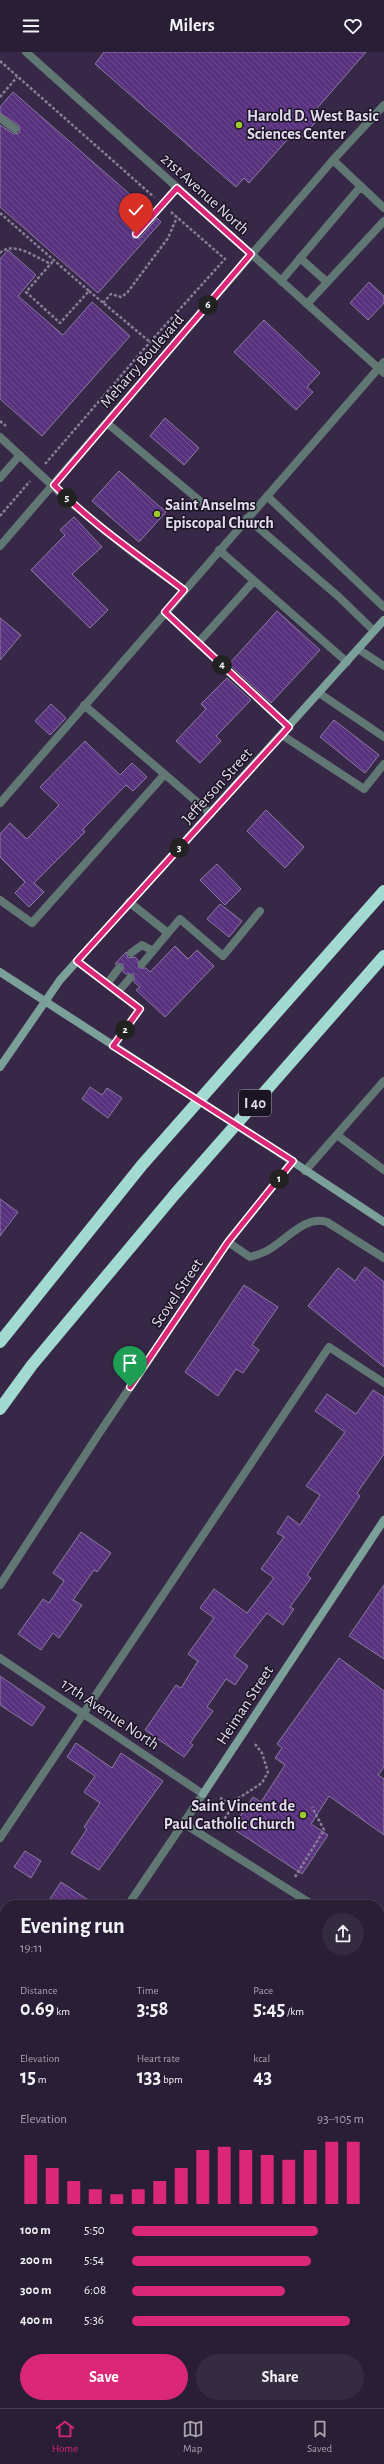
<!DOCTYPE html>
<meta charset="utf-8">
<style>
:root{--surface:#291e35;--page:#352b41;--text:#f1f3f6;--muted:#a5a2ad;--line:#453c50;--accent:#db2777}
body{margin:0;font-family:"Alegreya Sans",sans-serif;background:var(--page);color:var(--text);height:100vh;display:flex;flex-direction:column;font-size:15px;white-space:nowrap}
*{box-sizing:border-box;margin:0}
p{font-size:13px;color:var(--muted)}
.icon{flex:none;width:22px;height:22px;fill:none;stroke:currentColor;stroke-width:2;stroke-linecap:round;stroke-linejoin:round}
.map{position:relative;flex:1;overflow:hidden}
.side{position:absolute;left:0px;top:1848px;width:384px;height:508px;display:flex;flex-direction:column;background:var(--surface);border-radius:16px 16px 0 0;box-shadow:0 4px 16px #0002,0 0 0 1px var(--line)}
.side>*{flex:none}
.pin{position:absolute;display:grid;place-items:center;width:34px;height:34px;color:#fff;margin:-41px -17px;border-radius:50% 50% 50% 0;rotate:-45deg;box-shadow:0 0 4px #0007}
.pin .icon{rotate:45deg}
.km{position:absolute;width:20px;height:20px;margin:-10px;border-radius:50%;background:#222;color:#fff;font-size:11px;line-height:20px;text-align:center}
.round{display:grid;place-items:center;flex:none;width:42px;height:42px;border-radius:21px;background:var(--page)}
.headline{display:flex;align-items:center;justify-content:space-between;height:68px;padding:0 20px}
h1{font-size:22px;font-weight:700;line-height:30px}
.figures{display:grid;grid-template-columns:repeat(3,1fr);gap:6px;height:68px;padding:4px 20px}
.figures div{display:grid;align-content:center}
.figures b{font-size:20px;font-weight:700}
.figures small{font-size:11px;font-weight:400}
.figures p{font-size:11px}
.chart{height:112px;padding:8px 20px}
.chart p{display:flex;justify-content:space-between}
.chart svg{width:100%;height:72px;margin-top:4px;stroke:var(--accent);stroke-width:6}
.action{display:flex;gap:8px;margin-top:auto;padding:8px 20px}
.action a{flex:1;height:46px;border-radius:24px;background:var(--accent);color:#fff;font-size:16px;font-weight:700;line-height:46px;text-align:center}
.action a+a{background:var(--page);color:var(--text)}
ul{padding:0 20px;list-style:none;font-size:13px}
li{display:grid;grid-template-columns:64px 48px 1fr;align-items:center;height:30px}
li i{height:10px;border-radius:5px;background:var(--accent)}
header{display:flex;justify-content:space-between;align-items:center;height:52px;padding:0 20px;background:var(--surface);font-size:18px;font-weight:700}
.menu{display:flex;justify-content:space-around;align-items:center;height:56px;border-top:1px solid var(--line);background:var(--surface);font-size:11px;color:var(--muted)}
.menu a{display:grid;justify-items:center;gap:2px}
.menu .on{color:var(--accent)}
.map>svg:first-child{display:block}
</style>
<header><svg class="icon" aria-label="menu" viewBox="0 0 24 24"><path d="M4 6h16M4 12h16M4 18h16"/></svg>Milers<svg class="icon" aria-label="heart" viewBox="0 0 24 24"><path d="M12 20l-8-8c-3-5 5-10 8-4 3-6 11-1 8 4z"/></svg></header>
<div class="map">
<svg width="384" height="2356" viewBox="0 0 384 2356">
<defs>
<pattern id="building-back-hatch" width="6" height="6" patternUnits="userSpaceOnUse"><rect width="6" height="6" fill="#59327f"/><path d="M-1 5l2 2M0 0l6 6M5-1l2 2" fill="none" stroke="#714f91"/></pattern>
</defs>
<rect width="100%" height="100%" fill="#372847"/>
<!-- building -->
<path fill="url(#building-back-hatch)" stroke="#8b7ba0" d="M104,0H366L312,62L318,67L303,85L295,79L249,131L244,126L236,135L95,12Z
M13,40L149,159L132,179L133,186H140L157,166L161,170L98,241L0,155V73L14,82L19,81L20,77L18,73L0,61V55Z
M8,198L36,223L18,244L63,283L92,250L130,284L42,384L0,347V207Z
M369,230L384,244V251L368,268L350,251Z
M264,268L320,321L307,335L313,340L296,358L234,300Z
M165,366L199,396L184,413L150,384Z
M119,419L166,460L139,490L92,449Z
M74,465L102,495L72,522L108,558L90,576L31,518L65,483L60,478Z
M277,559L320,598L271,651L229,612Z
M0,566L21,583L0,608Z
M227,626L251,648L216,684L221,689L200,711L176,689L206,657L201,652Z
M51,652L66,666L50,683L35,669Z
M334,668L379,703L365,721L320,685Z
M85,689L120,723L132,711L147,725L133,739L126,733L83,777L85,780L34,831L44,840L29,855L15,841L25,830L0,805V782L10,771L27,787L59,753L40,735Z
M266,758L304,795L285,816L247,779Z
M217,812L241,837L225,853L200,828Z
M220,852L242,869L229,885L207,867Z
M175,894L188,907L197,898L214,914L165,965L136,938L140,935L134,930V922H126L123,920V912H115L126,900L128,906L135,905L138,908L139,916H146L150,920Z
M90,1035L102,1043L107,1036L122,1046L108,1066L82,1047Z
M0,1147L18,1160L0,1184Z
M365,1215L384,1230V1315L308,1254L338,1216L355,1229Z
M244,1233L278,1255L252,1293L259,1298L243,1321L236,1317L218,1344L185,1320Z
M373,1338L384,1345V1402L357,1441L360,1444L307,1523L311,1526L290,1555L294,1557L283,1573L267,1561L234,1604L248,1614L235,1633L226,1627L207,1655L213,1659L190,1691L193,1693L184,1705L145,1678L176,1633L181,1636L198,1609L188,1602L214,1566L200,1556L214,1537L247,1561L274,1526L261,1517L284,1485L277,1481L288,1464L300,1473L320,1443L306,1434L345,1380L315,1359L327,1342L356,1362Z
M81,1480L111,1501L97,1520L94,1518L73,1548L82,1553L59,1586L53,1581L41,1598L18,1582L43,1547L49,1551L64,1529L53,1521Z
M384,1533V1607L349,1584Z
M339,1606L384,1639V1715L378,1723L384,1727V1783L329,1744L311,1772L328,1783L302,1822L232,1776L253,1745L261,1750L285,1713L275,1706L282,1696L277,1692Z
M0,1624L45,1655L32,1674L0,1653Z
M76,1691L112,1716L121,1701L163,1729L99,1818L71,1801L87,1777L84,1775L100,1751L84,1740L95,1724L67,1705Z
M25,1799L41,1809L31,1826L14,1815Z
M61,1830L96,1853H46Z"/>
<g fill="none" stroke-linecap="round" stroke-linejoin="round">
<!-- path -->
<path stroke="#897d97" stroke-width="2.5" stroke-dasharray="3 2" stroke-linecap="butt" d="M0,9L154,145
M0,45L17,25
M0,161L89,239L60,271L26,240L54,208
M0,201C13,188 37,206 51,212
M89,239L150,290L225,207L171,160
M103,251L111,242L121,245L127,241L168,186L177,165
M0,369L6,374
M45,412L150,290
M0,464L30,429
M220,1746L231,1751L262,1731L268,1720L262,1701L255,1692
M219,1775L229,1760L231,1751
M295,1825L324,1778L312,1755"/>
<!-- lane -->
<path stroke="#617773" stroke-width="8" d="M0,66L15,77
M333,108L384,156
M136,182L177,136
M300,206L327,230
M281,229L361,134
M307,252L384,169
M107,371L206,454
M0,385L70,450L133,501L184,538
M0,426L20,403
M267,444L384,555
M247,466L339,545L374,579
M219,498L347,610
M165,560L198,591L253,530
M198,591L289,675
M358,597L384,614
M319,641L384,685
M84,653L211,762
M282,683L364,737L384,712
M0,751L384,310
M0,848L32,871L164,723
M129,850L168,881L142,912
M168,881L180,867L223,904L260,859
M131,901L142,893L153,899
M77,909L140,957L113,994
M107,932L119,916
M118,940L130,926
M337,1083L384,1118
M228,1190L250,1205C257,1203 264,1201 270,1197C287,1187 306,1163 327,1170L384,1206
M0,1786L329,1295L384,1331
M379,2149L384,2152
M379,2264L384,2256
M0,2282L5,2284
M227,2351L242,2356"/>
<!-- street -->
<path stroke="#617773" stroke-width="8" d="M26,0L384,321
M0,494L333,108L384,53
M305,1119L384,1029
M0,1533L98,1383L228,1190L293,1109
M0,1606L203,1742L128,1853
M183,1771L313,1853
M379,1895L384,1898
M379,2006L384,1998
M0,2045L5,2037
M0,2050L5,2053
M379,2291L384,2295"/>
<!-- secondary -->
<path stroke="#7b9f99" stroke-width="8" d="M0,920L159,1023
M0,1015L60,928L384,568
M272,1096L384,1170
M203,1742L384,1468"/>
<!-- highway -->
<path stroke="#a2d9d1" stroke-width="12" d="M0,1290L142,1113L384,839
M0,1357L32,1313L175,1142L384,904"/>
<!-- secondary-bridge -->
<path stroke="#7b9f99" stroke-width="8" d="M159,1023L272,1096"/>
</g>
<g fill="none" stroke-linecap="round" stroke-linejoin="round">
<defs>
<path id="route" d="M130,1335L228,1190L293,1109L113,994L140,957L77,909L289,675L165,560L184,538C140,504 93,473 54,433L251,202L177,136L136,182"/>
</defs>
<!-- route casing -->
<use href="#route" stroke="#fff" stroke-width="8"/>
<!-- route -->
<use href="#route" stroke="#db2777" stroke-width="5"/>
</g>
<!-- markers -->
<g fill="#9eca2f" stroke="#1b1423" stroke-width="1.5">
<circle cx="239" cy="73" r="4"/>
<circle cx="157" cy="462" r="4"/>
<circle cx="303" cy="1763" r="4"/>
</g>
<g text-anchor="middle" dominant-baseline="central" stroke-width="3" stroke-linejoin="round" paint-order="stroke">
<!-- shield labels -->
<rect fill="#1b1423" stroke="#a69fb1" stroke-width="1" x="239" y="1038" width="32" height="26" rx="3"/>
<g font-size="15" font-weight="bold" fill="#e2daee">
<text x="255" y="1051">I 40</text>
</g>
<!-- poi labels -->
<g font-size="16" font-weight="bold" fill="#e2daee" stroke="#1b1423" text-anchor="start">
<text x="247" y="64">Harold D. West Basic<tspan x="247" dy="18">Sciences Center</tspan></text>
<text x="165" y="453">Saint Anselms<tspan x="165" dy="18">Episcopal Church</tspan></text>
<text x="295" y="1754" text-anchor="end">Saint Vincent de<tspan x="295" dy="18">Paul Catholic Church</tspan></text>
</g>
<!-- street labels -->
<g font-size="16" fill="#e2daee" stroke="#1b1423">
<text transform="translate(205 142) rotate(42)">21st Avenue North</text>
<text transform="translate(142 309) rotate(-49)">Meharry Boulevard</text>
<text transform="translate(217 734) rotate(-48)">Jefferson Street</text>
<text transform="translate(177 1241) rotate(-56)">Scovel Street</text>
<text transform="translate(245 1653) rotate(-57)">Heiman Street</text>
<text transform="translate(110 1662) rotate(34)">17th Avenue North</text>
</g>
</g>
</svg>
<div class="pin" style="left:130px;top:1335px;background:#1e9e55"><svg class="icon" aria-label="arrive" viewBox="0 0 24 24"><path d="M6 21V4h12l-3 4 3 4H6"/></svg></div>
<div class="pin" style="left:136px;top:182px;background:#d93025"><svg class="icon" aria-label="check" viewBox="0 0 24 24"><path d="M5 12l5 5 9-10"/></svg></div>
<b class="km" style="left:279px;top:1127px">1</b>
<b class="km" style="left:125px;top:978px">2</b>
<b class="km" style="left:179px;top:796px">3</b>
<b class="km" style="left:222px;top:613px">4</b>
<b class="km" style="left:67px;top:446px">5</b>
<b class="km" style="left:208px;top:253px">6</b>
<section class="side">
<div class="headline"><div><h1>Evening run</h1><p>19:11</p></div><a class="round"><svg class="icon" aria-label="share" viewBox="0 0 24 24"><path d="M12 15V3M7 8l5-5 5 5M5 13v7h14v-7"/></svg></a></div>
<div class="figures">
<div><p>Distance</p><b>0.69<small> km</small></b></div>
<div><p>Time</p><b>3:58</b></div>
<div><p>Pace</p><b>5:45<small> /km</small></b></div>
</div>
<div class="figures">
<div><p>Elevation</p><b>15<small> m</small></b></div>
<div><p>Heart rate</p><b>133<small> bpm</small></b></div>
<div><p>kcal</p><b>43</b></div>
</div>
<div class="chart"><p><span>Elevation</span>93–105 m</p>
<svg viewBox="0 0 160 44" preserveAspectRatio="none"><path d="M5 44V14M15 44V22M25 44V30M35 44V35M45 44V38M55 44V35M65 44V30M75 44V22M85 44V11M95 44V9M105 44V11M115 44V14M125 44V17M135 44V11M145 44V6M155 44V6"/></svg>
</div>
<ul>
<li><b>100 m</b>5:50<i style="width:80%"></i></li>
<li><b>200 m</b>5:54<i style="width:77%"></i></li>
<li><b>300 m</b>6:08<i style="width:66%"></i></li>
<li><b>400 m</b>5:36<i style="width:94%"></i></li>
</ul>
<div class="action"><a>Save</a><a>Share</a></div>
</section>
</div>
<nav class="menu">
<a class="on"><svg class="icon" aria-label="home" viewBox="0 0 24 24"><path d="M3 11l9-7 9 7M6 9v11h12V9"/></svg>Home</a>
<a><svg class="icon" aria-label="map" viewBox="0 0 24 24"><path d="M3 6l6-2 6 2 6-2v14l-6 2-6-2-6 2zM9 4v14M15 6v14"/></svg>Map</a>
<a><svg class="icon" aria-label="saved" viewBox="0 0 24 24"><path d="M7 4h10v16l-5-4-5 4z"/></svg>Saved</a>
</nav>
